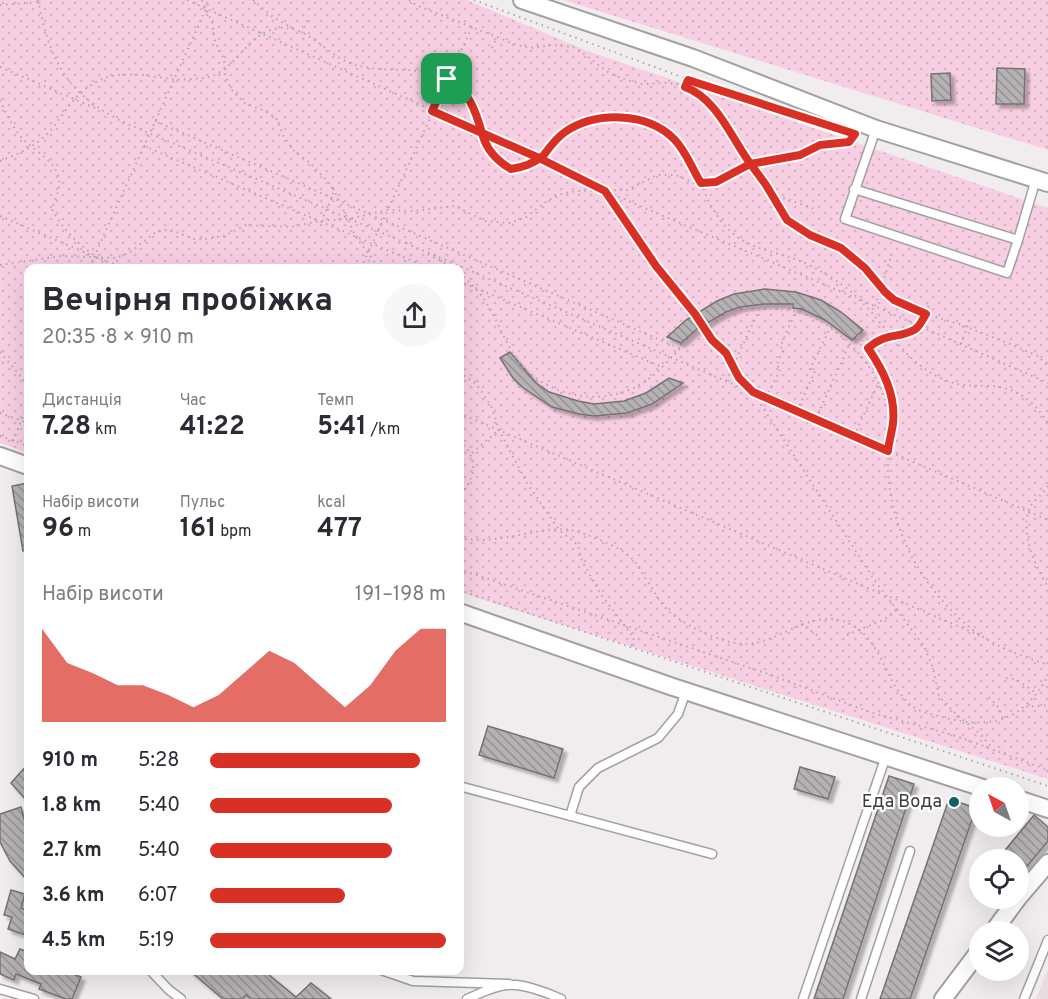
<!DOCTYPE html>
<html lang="uk">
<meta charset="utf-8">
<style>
:root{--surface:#fff;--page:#f7f7f7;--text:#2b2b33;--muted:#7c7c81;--accent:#d93025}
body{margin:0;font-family:Overpass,sans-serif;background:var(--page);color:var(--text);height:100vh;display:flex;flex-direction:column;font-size:22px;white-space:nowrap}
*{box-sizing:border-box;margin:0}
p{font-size:20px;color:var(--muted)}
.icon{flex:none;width:33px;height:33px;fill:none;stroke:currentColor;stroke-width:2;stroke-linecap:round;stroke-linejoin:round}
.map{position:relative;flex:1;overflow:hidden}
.sheet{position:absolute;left:24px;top:264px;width:440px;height:711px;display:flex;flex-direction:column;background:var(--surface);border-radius:12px;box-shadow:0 6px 24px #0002}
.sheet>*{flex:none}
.needle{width:39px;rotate:320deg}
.tools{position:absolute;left:969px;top:777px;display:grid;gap:12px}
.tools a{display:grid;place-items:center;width:60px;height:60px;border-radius:50%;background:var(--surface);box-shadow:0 6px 24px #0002;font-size:30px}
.pin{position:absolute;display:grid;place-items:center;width:51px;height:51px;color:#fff;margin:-26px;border-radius:12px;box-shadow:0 3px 9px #0006}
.round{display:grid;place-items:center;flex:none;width:63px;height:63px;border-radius:32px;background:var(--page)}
.summary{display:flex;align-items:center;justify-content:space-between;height:102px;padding:0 18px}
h1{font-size:33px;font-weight:700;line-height:45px}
.stats{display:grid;grid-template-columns:repeat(3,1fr);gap:9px;height:102px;padding:6px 18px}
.stats div{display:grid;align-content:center}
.stats b{font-size:26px;font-weight:700}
.stats small{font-size:16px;font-weight:400}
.stats p{font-size:16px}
.chart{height:168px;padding:12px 18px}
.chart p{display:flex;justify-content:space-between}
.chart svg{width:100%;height:108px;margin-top:6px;fill:var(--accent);opacity:.7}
ul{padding:0 18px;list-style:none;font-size:20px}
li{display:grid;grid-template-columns:96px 72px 1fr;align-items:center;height:45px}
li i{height:15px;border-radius:8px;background:var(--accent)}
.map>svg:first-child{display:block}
</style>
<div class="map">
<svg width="1048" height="999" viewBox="0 0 1048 999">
<defs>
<pattern id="park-dots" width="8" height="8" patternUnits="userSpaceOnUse" patternTransform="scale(1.5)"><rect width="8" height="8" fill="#f8cfe2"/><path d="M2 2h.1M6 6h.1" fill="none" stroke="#d6b3c3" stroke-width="1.8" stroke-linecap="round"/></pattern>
<pattern id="building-back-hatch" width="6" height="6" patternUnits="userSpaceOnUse" patternTransform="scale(1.5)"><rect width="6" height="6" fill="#b6b2b4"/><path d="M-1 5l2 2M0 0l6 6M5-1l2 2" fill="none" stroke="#959294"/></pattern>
<filter id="shadow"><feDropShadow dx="4" dy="4" stdDeviation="1.5" flood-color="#0004"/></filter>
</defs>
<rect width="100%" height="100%" fill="#f1edef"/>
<!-- built -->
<path fill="#e8dce1" d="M1048,969V999H1036Z"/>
<!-- park -->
<path fill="url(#park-dots)" d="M0,0H467L585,50L1048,208V779L459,592V268H28V453L0,443Z
M563,0H1048V150Z"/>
<!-- building -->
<path fill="url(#building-back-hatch)" stroke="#767274" stroke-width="1.5" filter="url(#shadow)" d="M997,68L1025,69L1024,104H996Z
M950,73L951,100L932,101L931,74Z
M765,289L796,292L821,300L841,312L863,330L852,340L825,320L802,309L793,308V304H764L740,307L726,312L697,329L681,343L667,337L686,320L717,301L734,294Z
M510,352L536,383L549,392L578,401L594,404L624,401L646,393L669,378L683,383L652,404L627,413L594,416L579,414L552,407L522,387L513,378L500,358Z
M28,483V551H23L12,486Z
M488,726L563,749L554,778L479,755Z
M28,764V802L11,783Z
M800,767L835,777L828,799L794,789Z
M889,776L914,784L843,999H814Z
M949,799L976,808L910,999H880Z
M21,807L28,834V881L10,861L0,842V814Z
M1034,815L1048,827V841L1018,877V860H997Z
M11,890L25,894L21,908L28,911V927L26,935L8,929L12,917L4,915Z
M20,949L28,952V970H63L81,977L72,999H66L39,989L41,984L16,974L14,980L0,974V952L15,959Z
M189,970H263L296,997L311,983L331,999H251L246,995L242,999H223Z"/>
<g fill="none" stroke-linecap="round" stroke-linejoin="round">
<defs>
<path id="lane" d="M854,189L1018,240L1007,273L845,219L876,129
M1018,240L1036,179
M459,786L712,854
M570,816L579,787L598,768L658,738L678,714L686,691
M150,970L169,990L181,999
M381,970L413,981L509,984
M0,989L34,999
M467,999C479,994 493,986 507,985C522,983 548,993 561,999
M803,999L886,756
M861,999L910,851
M1024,999L1048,940"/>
<path id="street" d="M522,0L693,58L876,129L1048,183
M0,456L28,466
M459,612L670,686L983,788
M1018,799L1048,809
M1018,898L1048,863
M993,932L1018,898
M943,999L980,950"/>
</defs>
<!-- lane casing -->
<use href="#lane" stroke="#a3a0a1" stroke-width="11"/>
<!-- street casing -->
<use href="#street" stroke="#a3a0a1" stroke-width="20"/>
<!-- path -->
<path stroke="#aca9aa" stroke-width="2" stroke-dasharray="1.5 4.5" stroke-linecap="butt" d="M38,0C50,61 66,93 123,122L406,243
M187,0L539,158L605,191L856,298
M202,0L212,22L215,42L224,59L225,75L231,89L244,103L265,111L276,118L283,135L294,151L309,162L332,186L333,195L322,220
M253,0L273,17L294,29
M409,0L416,5L517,45L530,48L552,45L573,47L583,53L609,73L626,80L642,84L665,83L678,84L691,89L703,96L711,105L741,152L767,185L787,220L797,228L841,248L865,268L885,292L894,300L919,312L959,324L1010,344L1038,356L1048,366
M474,0L687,79L790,113
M0,5L38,2
M302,33L309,16
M492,48L497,37
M0,67L95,108
M0,100C6,113 12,126 21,137C35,153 61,161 59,187C58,194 54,202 52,209C64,234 89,252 111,268
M155,121L681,349
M144,146L429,268
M0,161C19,154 36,146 50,131C65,113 74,94 96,82C120,69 147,76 172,79C182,80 194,79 204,78C234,74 245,36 274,29C306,22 324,53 350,63C382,75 418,64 448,79C487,99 471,148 511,169C539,166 543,150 562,135C583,117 615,113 640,121C676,133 677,142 694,172C696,175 700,179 701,183C707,201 720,224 736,236C753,249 775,252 795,259C814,266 834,278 850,291C886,321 899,360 945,380C960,387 974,385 990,386C1016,387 1034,401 1048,423
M333,188L356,237L379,268
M606,192L656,266L695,314L712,340L726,353L739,378L753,392L873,578L924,646L933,668L939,696L955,713L980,734L993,749
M772,194L815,209
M0,216L93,256
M406,243L1048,520
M428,254L454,268
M101,259L123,268
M0,265L61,256L115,258L129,253L156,232L165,230L174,231L193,239H205L224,236L246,225L291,227L319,221L349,219L387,210L414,211L455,206L485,221L510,223L526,217L547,201L564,193L579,191L627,190L657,175H676L694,183L716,182L750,164L800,155L820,145L849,142L854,135
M89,268L210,0
M361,268L472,27
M459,273C468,281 477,289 484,299C502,325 508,359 536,378C570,402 616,404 650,378C661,370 669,359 679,350C706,324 738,306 776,309C795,310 812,315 828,326C859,347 886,383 890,422C892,438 887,455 888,472C892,532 921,586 967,625C989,645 1020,655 1048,665
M459,281L662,367
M743,298C765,295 787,295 808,302C859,321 902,378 891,434
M861,300L1048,383
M875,306L892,254
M775,308V306H795L796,299
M961,344L971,316
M868,348L878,339L913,331L919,326L930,303
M0,352L28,385
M459,372L475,383L482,392L492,408L499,430L527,483L559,530L578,545L582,561L600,593L634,638L631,647
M726,381L760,308
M766,398L781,368L776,366L784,349L780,347L796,311
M797,411L815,371L810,369L830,328
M0,413L28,423
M459,413L884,595
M816,419L849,345
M0,436L28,446
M854,436L878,384
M13,441L28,404
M459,441C479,458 477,477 459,495
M472,453L499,430
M1048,486C1044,493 1033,501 1030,507C1019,532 1035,566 1048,587
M459,539C471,539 484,541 495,539C516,537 552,526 571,530C585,533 620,547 629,556C638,563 643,576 650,585C656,595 663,607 672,614C682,622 707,636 720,639C731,643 743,645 755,643C786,637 817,607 850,624C883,640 885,685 912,706C921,713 935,715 946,718C993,730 1024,719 1048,676
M459,569L765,673L870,712L956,736L1048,770
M459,590L1048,786
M890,597L981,636
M801,624L818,636
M847,635L885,619L897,609
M1006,678L1017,680L1036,693
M989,697L999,708L1003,719
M1026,707L1048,705
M287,970L291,973L311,970"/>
<!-- lane -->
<use href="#lane" stroke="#fff" stroke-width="8"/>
<!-- street -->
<use href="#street" stroke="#fff" stroke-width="16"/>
</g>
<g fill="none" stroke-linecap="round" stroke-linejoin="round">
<defs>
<path id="route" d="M447,79C468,88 476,112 482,133L539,158L605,191L656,266L695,314L712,340L726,353L739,378L753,392L888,451C889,441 892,432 893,423C896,395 883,370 868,348C887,332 897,339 914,330C920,327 922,320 926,314L894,300L885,292L865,268L841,248L810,235L787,220L766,185L752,166C732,140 718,99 685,87L688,80L855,134L849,142L820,145L800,155L750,164L716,182L701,183C692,169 686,151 674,139C647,112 596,111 565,132C556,138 549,148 543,156C532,164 524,167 511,169C497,161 486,149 482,133L432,111L447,79"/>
</defs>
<!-- route casing -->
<use href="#route" stroke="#fff" stroke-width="12"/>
<!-- route -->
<use href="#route" stroke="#d93025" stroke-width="8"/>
</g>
<!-- markers -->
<circle fill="#126265" stroke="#fff" stroke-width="2" cx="954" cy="802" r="6"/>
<g text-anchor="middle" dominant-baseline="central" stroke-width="4.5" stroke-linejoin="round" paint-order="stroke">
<!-- poi labels -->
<g font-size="18" fill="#3c3b3b" stroke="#fff" text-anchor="end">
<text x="942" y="802">Еда Вода</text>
</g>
</g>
</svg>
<div class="tools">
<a><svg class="needle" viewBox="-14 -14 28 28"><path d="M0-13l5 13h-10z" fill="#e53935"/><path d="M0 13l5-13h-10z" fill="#7c7c81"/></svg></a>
<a><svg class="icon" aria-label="locate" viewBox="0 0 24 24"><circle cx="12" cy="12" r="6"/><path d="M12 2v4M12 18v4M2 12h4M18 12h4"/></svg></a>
<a><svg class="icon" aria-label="layers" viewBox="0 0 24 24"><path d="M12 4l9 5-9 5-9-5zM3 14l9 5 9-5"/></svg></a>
</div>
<div class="pin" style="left:447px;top:79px;background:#1e9e55"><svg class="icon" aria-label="arrive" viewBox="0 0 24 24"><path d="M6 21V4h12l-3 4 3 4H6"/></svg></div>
<section class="sheet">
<div class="summary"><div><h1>Вечірня пробіжка</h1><p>20:35 · 8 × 910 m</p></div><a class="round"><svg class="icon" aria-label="share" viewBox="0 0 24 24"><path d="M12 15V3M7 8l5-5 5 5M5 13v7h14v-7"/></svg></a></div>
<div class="stats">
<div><p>Дистанція</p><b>7.28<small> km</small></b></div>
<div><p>Час</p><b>41:22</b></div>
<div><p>Темп</p><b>5:41<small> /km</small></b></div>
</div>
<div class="stats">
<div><p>Набір висоти</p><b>96<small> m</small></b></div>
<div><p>Пульс</p><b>161<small> bpm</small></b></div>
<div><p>kcal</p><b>477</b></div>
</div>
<div class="chart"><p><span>Набір висоти</span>191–198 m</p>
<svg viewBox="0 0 160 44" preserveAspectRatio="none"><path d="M0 44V6L10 20L20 24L30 29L40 29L50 33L60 38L70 33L80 24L90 15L100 20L110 29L120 38L130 29L140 15L150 6L160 6V44z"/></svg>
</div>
<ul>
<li><b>910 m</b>5:28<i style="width:89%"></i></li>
<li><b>1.8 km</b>5:40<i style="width:77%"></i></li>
<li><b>2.7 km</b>5:40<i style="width:77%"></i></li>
<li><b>3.6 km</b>6:07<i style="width:57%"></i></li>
<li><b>4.5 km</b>5:19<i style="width:100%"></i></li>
</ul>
</section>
</div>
